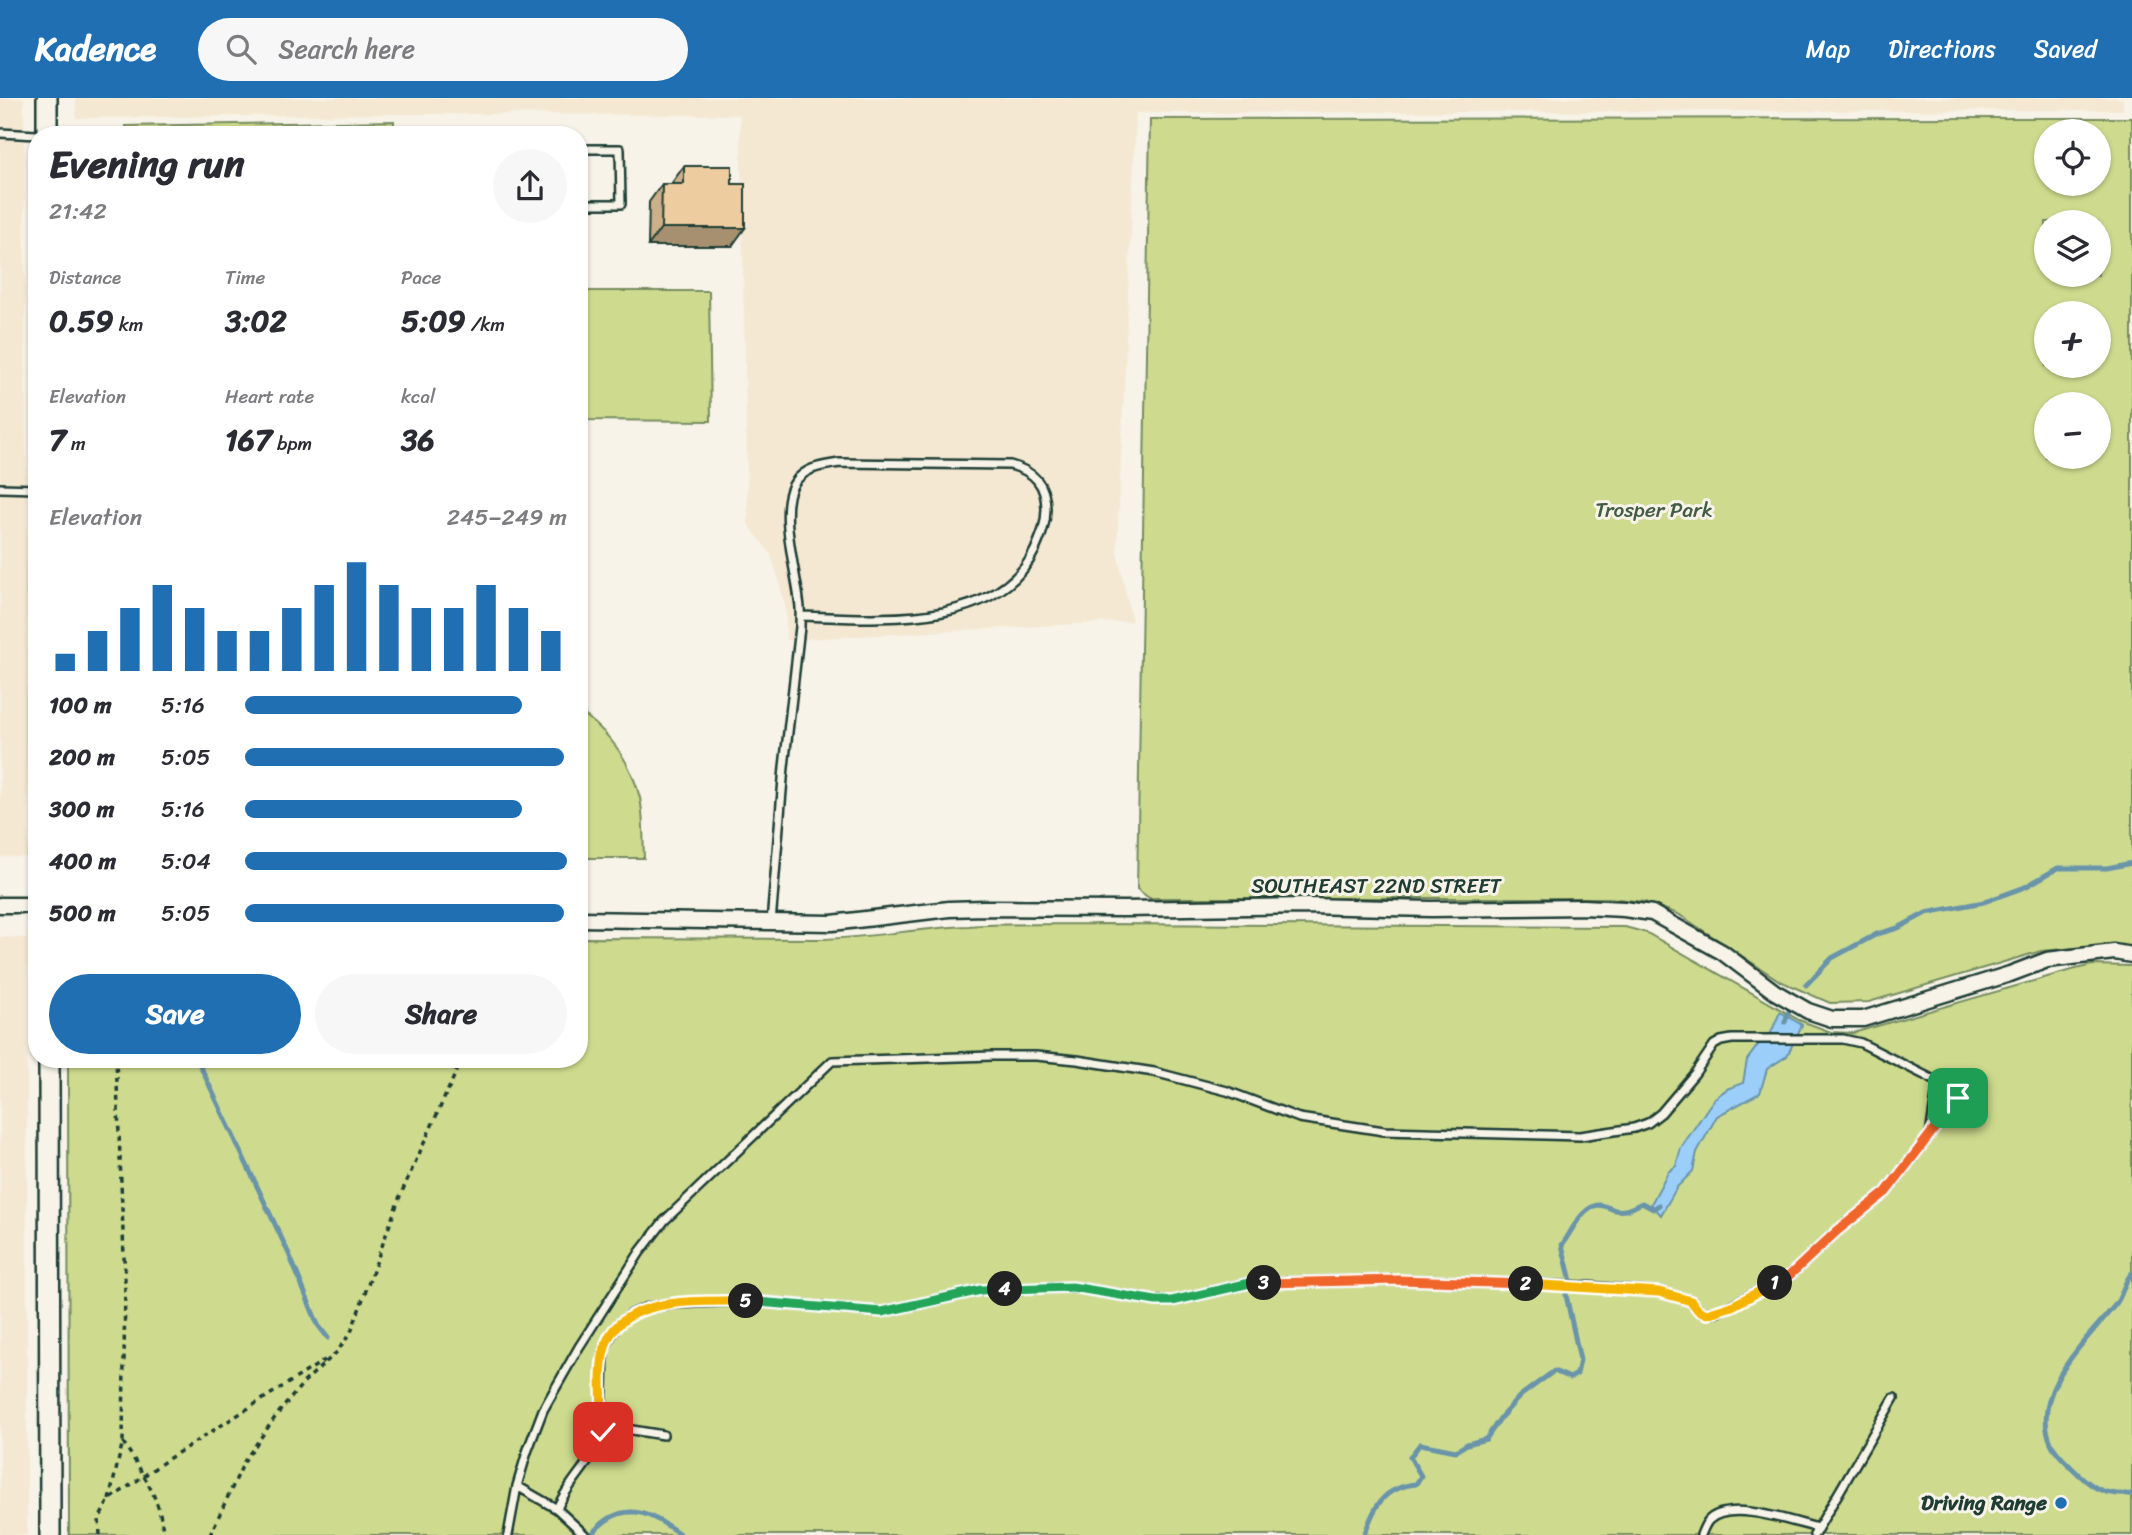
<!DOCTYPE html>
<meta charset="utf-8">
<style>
:root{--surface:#fff;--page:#f7f7f7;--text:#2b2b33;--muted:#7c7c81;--accent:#1f6fb2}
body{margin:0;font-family:Sriracha,sans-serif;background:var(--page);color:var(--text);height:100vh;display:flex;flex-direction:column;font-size:26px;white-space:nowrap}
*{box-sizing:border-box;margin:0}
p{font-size:23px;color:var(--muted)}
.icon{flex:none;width:38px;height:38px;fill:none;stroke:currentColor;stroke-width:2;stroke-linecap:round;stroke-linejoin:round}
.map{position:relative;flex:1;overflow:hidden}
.sheet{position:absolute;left:28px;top:28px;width:560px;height:942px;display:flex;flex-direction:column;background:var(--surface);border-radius:28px;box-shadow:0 2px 5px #0004}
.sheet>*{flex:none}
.controls{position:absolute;left:2034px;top:21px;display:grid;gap:14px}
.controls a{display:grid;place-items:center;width:77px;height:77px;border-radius:50%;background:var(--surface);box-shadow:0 2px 5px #0004;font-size:35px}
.pin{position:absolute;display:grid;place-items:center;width:60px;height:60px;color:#fff;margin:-30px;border-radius:14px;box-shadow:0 4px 10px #0006}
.km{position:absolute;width:35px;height:35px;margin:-18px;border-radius:50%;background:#222;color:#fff;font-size:19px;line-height:35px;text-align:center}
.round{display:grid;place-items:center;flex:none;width:74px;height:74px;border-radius:37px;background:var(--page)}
.summary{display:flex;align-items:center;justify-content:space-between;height:119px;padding:0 21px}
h1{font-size:38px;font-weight:700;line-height:52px}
.metrics{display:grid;grid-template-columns:repeat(3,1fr);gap:10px;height:119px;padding:7px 21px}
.metrics div{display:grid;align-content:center}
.metrics b{font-size:30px;font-weight:700}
.metrics small{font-size:19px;font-weight:400}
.metrics p{font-size:19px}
.chart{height:196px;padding:14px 21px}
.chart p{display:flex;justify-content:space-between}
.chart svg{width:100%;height:126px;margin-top:7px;stroke:var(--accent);stroke-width:6}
.action{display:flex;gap:14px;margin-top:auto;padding:14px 21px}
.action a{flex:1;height:80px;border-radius:42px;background:var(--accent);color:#fff;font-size:28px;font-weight:700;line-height:80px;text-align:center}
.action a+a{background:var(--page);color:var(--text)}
ul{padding:0 21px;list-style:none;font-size:23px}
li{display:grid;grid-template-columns:112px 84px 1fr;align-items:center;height:52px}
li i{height:18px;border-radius:9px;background:var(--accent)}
header{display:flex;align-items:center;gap:42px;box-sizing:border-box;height:98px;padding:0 35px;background:var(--accent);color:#fff}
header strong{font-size:33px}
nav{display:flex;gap:38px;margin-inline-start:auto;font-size:24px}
.search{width:490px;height:63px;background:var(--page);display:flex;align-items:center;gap:18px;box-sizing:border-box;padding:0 24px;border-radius:38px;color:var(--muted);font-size:26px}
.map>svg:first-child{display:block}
</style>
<header>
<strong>Kadence</strong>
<div class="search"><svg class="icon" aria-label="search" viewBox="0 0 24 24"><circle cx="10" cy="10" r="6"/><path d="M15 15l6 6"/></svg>Search here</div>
<nav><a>Map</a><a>Directions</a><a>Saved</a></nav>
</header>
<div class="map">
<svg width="2132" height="1437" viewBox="0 0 2132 1437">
<rect width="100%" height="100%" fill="#f7f3e8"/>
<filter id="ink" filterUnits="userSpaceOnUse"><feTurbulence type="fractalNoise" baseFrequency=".0143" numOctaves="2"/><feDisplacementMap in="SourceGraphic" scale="14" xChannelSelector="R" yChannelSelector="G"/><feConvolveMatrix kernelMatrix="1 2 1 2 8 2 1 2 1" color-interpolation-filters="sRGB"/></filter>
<g filter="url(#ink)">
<!-- built -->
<path fill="#f4e8d2" d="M0,0H24L28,759H0Z
M76,0H2123V12L1136,15L1117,454L1132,523L786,542V513L778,479L770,455L748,426L740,17L393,16L76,20Z
M0,839L27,840V1437H0Z"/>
<!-- green -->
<path fill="#cedb8e" stroke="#768c61" stroke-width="2" fill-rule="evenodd" d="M2132,20V853L2099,848L2041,853L1869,904L1830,905L1780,883L1678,816L1645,804L1609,800H1149L1137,791L1150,21ZM2046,33H2098V86H2046ZM2046,124H2098V177H2046ZM2046,215H2098V268H2046ZM2046,306H2098V359H2046Z
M394,23V37H126V28Z
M579,193H709L711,323L579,322Z
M579,613C609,634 631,664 640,700C644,719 643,741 644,760H579Z
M1098,826L1625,829L1647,835L1799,922L1831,934L1853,935L2068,873L2092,867L2132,868V1437H69L68,961H579V840L820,841C870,840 919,830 969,828C1012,825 1055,827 1098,826Z"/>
<!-- water -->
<path fill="#9bcef8" stroke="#6994aa" stroke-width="2" d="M1780,914L1802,927L1787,958L1767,971L1760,995L1717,1018L1697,1054L1693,1073L1677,1089L1661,1117L1651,1106L1668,1074L1676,1068L1681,1050L1707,1011L1715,1000L1727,991L1743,985L1747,962L1758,947L1770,937Z"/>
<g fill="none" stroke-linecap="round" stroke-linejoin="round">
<!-- stream -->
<path stroke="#6994aa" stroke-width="5" d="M1806,887L1832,860L1877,836L1898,830L1926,815L1984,804L2025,789L2058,770H2107L2132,765
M1785,924L1789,913
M197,961L289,1156L318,1227L328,1240
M2132,1175C2123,1184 2123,1198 2115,1207C2086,1243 2029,1294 2051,1345C2055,1354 2064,1362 2071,1369C2091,1389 2102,1398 2132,1396
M591,1437C621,1400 649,1413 681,1437
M1364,1437C1376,1407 1382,1390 1416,1386L1421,1378L1410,1359L1420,1346L1456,1353L1467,1346L1486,1341L1501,1319L1520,1298L1554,1273L1570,1280L1577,1276L1580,1262L1566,1197L1571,1183L1562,1147C1570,1136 1580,1113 1594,1108C1602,1105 1608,1110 1615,1112C1625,1114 1634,1109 1642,1105L1653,1111L1659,1107"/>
<defs>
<path id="lane" d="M0,35L37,37
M579,51H620L621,106H579
M0,390L37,391
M771,825L784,669L800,529C800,520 801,511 799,502C796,473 777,408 795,384C806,369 822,368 839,365L1010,367C1034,373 1046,386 1046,411C1046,427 1041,438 1035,452C997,533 873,520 800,518
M1932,1034L1958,1000L1961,992L1957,986L1938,984
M602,1334L626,1331L663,1337
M517,1388L557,1411L585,1437
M508,1437L517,1388L527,1354L543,1312L579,1249L640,1154L664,1123L832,963L992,958H1036L1077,962L1154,974L1227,993L1299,1020L1384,1033L1580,1038L1634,1030L1648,1025L1661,1015L1695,975L1714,947L1721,943L1732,941H1843L1861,945L1938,984L1930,1037L1886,1094L1837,1133L1790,1177L1718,1214L1707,1215L1698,1212L1691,1203L1659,1194L1587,1188L1399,1182L1250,1185L1172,1203H1156L1072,1189L981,1192L882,1214L746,1203L671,1206L645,1210L630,1217L616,1229L604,1251L602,1334C595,1363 568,1383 557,1411
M1701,1437C1703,1432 1705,1426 1709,1422C1731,1401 1792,1424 1818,1430
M1814,1437L1894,1300"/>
<path id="street" d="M0,807H37
M579,821L832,825L949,811L984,810L1125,811L1307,808L1431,811L1583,809L1624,811L1652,815L1722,854L1775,894L1808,913L1832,921H1863L2010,876L2047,862L2114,854L2132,857"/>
<path id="secondary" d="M47,0V37
M49,961L50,1437"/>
</defs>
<!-- lane casing -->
<use href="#lane" stroke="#1f3d34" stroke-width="12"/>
<!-- street casing -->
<use href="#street" stroke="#1f3d34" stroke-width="19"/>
<!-- secondary casing -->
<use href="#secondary" stroke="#1f3d34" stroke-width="24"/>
<!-- path -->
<path stroke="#1f3d34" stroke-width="3.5" stroke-dasharray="5 5" stroke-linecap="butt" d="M123,1344C141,1373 162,1402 163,1437
M109,1402L123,1343L125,1183L116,961
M100,1437L99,1421L109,1402L168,1361L328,1260
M210,1437L245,1362L276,1318L304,1284L337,1254L351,1234L400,1098L462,961"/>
<!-- lane -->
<use href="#lane" stroke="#f7f3e8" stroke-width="7"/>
<!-- street -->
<use href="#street" stroke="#f7f3e8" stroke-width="14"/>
<!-- secondary -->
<use href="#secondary" stroke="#f7f3e8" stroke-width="19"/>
</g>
<!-- wall -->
<path fill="#ccb089" stroke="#1f3d34" stroke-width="2" d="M684,68L732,148H648L649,104L662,86H671Z"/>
<!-- shaded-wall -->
<path fill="#a6906f" stroke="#1f3d34" stroke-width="2" d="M661,130H745L732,148H648Z"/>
<!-- building -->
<path fill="#edcd9f" stroke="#1f3d34" stroke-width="2" d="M684,68H732V86H745V130H661L662,86H684Z"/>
</g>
<g fill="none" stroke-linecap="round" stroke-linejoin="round" filter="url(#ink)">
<defs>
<path id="split-1" d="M1775,1185L1790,1177L1837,1133L1886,1094L1958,1000"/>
<path id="split-2" d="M1526,1186L1659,1194L1691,1203L1698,1212L1707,1216L1732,1208L1775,1185"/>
<path id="split-3" d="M1264,1185L1399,1182L1526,1186"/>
<path id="split-4" d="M1005,1191L1072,1189L1156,1203H1172L1250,1185H1264"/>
<path id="split-5" d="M746,1203L882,1214L981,1192L1005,1191"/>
<path id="split-6" d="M603,1334C603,1308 598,1278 604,1253C616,1196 702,1204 746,1203"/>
</defs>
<!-- split-1 casing -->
<use href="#split-1" stroke="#fff" stroke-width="14"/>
<!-- split-2 casing -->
<use href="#split-2" stroke="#fff" stroke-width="14"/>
<!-- split-3 casing -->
<use href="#split-3" stroke="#fff" stroke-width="14"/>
<!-- split-4 casing -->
<use href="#split-4" stroke="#fff" stroke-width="14"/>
<!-- split-5 casing -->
<use href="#split-5" stroke="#fff" stroke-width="14"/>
<!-- split-6 casing -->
<use href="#split-6" stroke="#fff" stroke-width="14"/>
<!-- split-1 -->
<use href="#split-1" stroke="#f0652b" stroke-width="9"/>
<!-- split-2 -->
<use href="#split-2" stroke="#f5b400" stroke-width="9"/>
<!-- split-3 -->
<use href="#split-3" stroke="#f0652b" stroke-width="9"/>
<!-- split-4 -->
<use href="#split-4" stroke="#22a559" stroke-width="9"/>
<!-- split-5 -->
<use href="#split-5" stroke="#22a559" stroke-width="9"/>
<!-- split-6 -->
<use href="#split-6" stroke="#f5b400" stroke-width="9"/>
</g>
<!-- markers -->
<circle fill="#1f6fb2" stroke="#f7f3e8" stroke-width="2.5" cx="2061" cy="1405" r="7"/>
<g text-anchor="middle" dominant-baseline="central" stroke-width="6" stroke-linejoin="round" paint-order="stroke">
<!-- park labels -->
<g font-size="21" fill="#425d46" stroke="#f7f3e8">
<text x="1654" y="412">Trosper Park</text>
</g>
<!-- street labels -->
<g font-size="21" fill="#1f3d34" stroke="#f7f3e8">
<text x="1376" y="788">SOUTHEAST 22ND STREET</text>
</g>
<!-- poi labels -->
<g font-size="21" font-weight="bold" fill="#1f3d34" stroke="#f7f3e8" text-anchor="end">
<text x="2047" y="1405">Driving Range</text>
</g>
</g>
</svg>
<div class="controls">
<a><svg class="icon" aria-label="locate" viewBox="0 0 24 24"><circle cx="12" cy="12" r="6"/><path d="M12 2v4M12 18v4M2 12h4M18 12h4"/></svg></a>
<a><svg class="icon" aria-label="layers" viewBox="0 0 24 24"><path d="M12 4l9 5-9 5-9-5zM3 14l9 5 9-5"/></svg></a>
<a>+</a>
<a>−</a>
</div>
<div class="pin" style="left:1958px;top:1000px;background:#1e9e55"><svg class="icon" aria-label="arrive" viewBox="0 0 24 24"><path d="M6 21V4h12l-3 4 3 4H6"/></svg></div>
<div class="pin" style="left:603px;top:1334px;background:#d93025"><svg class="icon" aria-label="check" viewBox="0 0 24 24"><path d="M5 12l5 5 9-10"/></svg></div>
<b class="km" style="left:1775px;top:1185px">1</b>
<b class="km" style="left:1526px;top:1186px">2</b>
<b class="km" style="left:1264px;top:1185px">3</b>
<b class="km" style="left:1005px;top:1191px">4</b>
<b class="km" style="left:746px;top:1203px">5</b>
<section class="sheet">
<div class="summary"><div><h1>Evening run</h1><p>21:42</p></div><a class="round"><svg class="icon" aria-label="share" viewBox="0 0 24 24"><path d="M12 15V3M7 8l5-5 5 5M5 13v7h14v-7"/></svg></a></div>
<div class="metrics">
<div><p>Distance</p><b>0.59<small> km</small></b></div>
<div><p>Time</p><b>3:02</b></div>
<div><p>Pace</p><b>5:09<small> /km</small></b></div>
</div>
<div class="metrics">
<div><p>Elevation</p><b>7<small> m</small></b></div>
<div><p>Heart rate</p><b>167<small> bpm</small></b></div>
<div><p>kcal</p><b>36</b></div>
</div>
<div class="chart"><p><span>Elevation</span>245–249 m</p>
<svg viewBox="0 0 160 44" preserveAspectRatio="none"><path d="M5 44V38M15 44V30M25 44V22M35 44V14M45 44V22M55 44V30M65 44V30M75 44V22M85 44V14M95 44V6M105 44V14M115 44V22M125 44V22M135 44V14M145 44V22M155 44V30"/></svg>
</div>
<ul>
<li><b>100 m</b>5:16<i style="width:86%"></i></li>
<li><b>200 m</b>5:05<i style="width:99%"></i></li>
<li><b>300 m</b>5:16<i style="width:86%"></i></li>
<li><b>400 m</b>5:04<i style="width:100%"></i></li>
<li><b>500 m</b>5:05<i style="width:99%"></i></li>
</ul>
<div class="action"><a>Save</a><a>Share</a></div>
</section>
</div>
